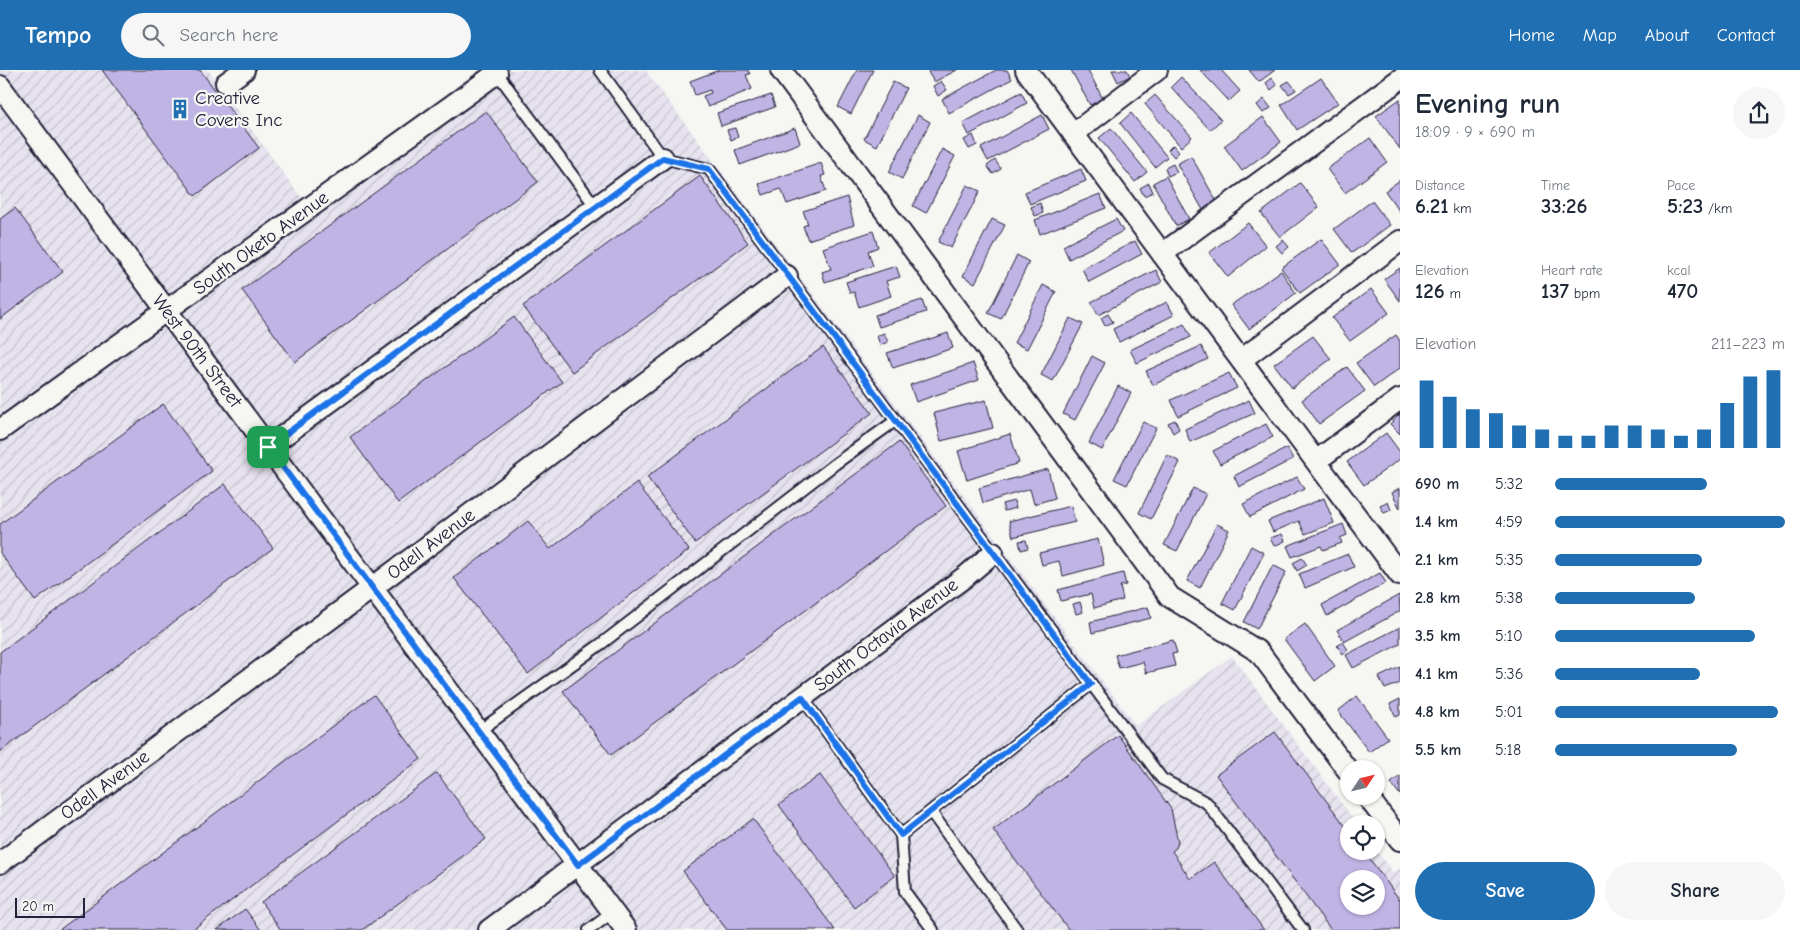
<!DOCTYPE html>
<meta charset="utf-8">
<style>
:root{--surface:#fff;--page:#f6f6f7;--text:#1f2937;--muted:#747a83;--accent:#1f6fb2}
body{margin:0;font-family:"Comic Neue",sans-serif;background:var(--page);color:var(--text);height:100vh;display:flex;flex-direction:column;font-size:19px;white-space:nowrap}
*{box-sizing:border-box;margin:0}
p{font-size:16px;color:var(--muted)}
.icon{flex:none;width:28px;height:28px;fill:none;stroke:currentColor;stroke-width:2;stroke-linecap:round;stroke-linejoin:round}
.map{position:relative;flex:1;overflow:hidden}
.panel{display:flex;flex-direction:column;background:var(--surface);width:400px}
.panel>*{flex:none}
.needle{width:32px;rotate:55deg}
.buttons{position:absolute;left:1340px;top:690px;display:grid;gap:10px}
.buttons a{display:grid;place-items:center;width:45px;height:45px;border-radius:50%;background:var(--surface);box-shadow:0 1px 4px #0004;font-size:25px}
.scale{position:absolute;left:15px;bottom:12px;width:70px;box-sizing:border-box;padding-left:5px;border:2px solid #22223b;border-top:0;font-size:14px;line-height:18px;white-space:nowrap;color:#22223b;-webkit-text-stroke:4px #f6f6f2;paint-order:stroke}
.pin{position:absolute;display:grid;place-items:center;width:42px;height:42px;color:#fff;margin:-21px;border-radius:10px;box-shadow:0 2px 8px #0006}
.round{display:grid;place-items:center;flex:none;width:52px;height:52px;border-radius:26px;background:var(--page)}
.summary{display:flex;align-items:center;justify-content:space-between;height:85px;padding:0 15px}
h1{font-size:28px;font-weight:700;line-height:38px}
.figures{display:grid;grid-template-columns:repeat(3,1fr);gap:8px;height:85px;padding:5px 15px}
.figures div{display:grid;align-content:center}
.figures b{font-size:21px;font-weight:700}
.figures small{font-size:14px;font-weight:400}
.figures p{font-size:14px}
.chart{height:140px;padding:10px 15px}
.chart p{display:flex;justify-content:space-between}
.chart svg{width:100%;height:90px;margin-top:5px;stroke:var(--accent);stroke-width:6}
.button{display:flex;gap:10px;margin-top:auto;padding:10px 15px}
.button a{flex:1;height:58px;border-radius:30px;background:var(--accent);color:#fff;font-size:20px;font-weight:700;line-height:58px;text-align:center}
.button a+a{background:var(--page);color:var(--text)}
ul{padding:0 15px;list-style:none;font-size:16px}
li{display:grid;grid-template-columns:80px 60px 1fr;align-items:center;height:38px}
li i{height:12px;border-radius:6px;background:var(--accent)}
header{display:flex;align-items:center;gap:30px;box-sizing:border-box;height:70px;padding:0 25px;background:var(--accent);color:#fff}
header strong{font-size:24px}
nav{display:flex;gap:28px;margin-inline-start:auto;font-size:18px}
.search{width:350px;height:45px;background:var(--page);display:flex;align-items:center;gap:12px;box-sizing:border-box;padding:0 18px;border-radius:28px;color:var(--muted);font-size:19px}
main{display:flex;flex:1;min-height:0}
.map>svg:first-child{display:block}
</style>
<header>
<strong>Tempo</strong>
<div class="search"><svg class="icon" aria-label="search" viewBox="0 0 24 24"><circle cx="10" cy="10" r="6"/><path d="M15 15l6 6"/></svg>Search here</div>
<nav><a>Home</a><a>Map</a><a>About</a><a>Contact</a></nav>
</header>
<main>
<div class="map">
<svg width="1400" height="860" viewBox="0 0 1400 860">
<defs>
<pattern id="industrial-furrows" width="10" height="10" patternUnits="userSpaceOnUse" patternTransform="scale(1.25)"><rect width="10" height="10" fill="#e6e2ee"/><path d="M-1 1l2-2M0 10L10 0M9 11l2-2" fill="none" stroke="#c5c2cd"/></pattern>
</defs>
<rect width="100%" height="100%" fill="#f6f6f2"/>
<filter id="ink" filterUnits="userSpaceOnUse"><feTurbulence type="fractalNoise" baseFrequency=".02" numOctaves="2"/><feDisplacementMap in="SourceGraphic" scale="10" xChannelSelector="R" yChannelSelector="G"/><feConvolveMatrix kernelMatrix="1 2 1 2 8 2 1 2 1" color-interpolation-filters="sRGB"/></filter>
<g filter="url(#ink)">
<!-- industrial -->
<path fill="url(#industrial-furrows)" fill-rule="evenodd" d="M0,0H208L303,130L479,0H645L1136,656L1232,586L1357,754H1349V781H1376V780L1393,803L1400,798V860H0ZM1349,809H1376V836H1349Z"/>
<!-- building -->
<path fill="#c0b4e5" stroke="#22223b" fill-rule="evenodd" d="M102,0H200L259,78L195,126Z
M719,0H748L750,4L746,5L752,19L708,37L703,26L711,23L710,20L695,25L690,11Z
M857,0H873L851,44L838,37Z
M931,0H957L934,12L928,2Z
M996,0H1007L1012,9L949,43L942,29Z
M1071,0H1088L1103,29L1090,35Z
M1112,0H1127L1130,6L1118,12Z
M1200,0H1221L1240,21L1229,31Z
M1249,0H1275L1259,12Z
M1181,7L1221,50L1210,60L1171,17Z
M1272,8L1277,15L1271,20L1266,13Z
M1321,8L1338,33L1297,60L1281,35Z
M941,11L947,20L938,26L933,16Z
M1289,11L1296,20L1289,24L1282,15Z
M893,12L906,18L877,76L864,69Z
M1021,22L1027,33L969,65L963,53Z
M771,25L775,37L721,56L717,43Z
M1155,25L1192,67L1181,77L1145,34Z
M1264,29L1271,38L1263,43L1257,35Z
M1400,29V79L1376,46Z
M486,41L538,112L295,292L242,220Z
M1131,43L1167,87L1155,97L1120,53Z
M918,45L930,52L902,109L889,102Z
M1042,45L1049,59L988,91L981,78Z
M1263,47L1281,72L1242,101L1224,76Z
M735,58L738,67L731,70L727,60Z
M795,58L800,73L740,95L735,80Z
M1111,58L1147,102L1135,112L1099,68Z
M973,65L977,75L969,79L964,70Z
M1370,68L1387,92L1345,123L1327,99Z
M1173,75L1179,82L1174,87L1168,80Z
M942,79L955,86L926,143L913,136Z
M1191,86L1217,132L1203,140L1177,94Z
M995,90L1001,99L993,104L987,96Z
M821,93L825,105L821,106L826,121L787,134L781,119L763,125L759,114Z
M1173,94L1177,102L1168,106L1165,98Z
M1081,99L1086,111L1030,134L1025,122Z
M700,106L748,173L572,302L523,236Z
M1166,106L1189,149L1176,156L1153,113Z
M1400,110V142L1385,121Z
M1149,113L1153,122L1144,126L1140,118Z
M1300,113L1319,137L1280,167L1261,143Z
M967,115L980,121L951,178L938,172Z
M1100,124L1106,138L1040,164L1035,150Z
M847,127L854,155L808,170L803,156L808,154L803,141Z
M1372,131L1390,155L1352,183L1334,159Z
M1040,133L1043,143L1035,146L1031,137Z
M15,138L63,202L0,249V149Z
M992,149L1005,155L975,213L963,206Z
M1116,149L1123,161L1069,189L1063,176Z
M1248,153L1266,176L1228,207L1209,183Z
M873,161L878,177L868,181L873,196L825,212L822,202L831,199L823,178Z
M1321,169L1340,194L1300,223L1281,198Z
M1283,170L1289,177L1282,183L1276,176Z
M1135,171L1142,184L1089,212L1082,199Z
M1017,185L1029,192L1001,249L988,243Z
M896,196L900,207L886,211L891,226L859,237L854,222L850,223L846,212Z
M1400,198V231L1384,209Z
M1156,200L1162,212L1098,245L1091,232Z
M1281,201L1296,223L1249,259L1231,235Z
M1043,215L1056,222L1027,279L1014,273Z
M1371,219L1389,243L1350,271L1332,248Z
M922,230L926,242L879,257L875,245Z
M1167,232L1174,245L1119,272L1113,259Z
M1108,244L1113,252L1105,256L1101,248Z
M514,247L562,312L398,433L350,367Z
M1070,248L1083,254L1053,311L1041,305Z
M1184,254L1191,267L1137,293L1130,280Z
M884,263L888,272L880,275L877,266Z
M948,263L953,278L893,298L887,283Z
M1396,265L1400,271V298L1374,317L1356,293Z
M1313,266L1331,289L1292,318L1274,294Z
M1201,276L1208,289L1153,315L1146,301Z
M823,277L872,343L695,473L647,407Z
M1092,286L1105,293L1075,350L1063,344Z
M973,293L979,310L916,332L910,315Z
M1347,297L1365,321L1319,354L1302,330Z
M1229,303L1237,318L1178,346L1171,330Z
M1118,316L1131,323L1102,380L1089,373Z
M986,330L993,358L941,371L934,343Z
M1249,330L1255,343L1190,372L1185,359Z
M163,334L212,401L35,531L0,483V454Z
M1400,344V364L1390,354Z
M1175,350L1179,359L1173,363L1168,353Z
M1143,352L1156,358L1127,415L1114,409Z
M1266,354L1273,367L1220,394L1213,381Z
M1386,363L1400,382V389L1364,415L1347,392Z
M1010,364L1019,393L967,410L958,381Z
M899,372L946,436L611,685L563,621Z
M1287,378L1293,389L1239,417L1234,406Z
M1167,385L1180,392L1151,449L1139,443Z
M1048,399L1055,428L1034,434L1030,419L983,433L979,418Z
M1297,407L1304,419L1250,447L1243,434Z
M637,413L689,480L528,604L454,508L528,451L550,479Z
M225,414L273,478L0,682V582Z
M1193,418L1206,424L1177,481L1164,475Z
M1400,418V439L1392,422Z
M1324,428L1334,453L1305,464L1299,451L1273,462L1268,451Z
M1014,431L1016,438L1004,441L1002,434Z
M1388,432L1391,440L1384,443L1380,436Z
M1071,436L1075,452L1013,467L1009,451Z
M1217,454L1229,460L1200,518L1187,511Z
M1343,454L1347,465L1340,468L1342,473L1323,480L1321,476L1292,487L1287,476Z
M1282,464L1285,471L1274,476L1270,468Z
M1098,469L1104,495L1063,506L1059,491L1042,495L1039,483Z
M1026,470L1028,478L1021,480L1019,471Z
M1251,476L1264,483L1235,540L1222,533Z
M1348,484L1354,497L1305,518L1299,504Z
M1302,488L1307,495L1297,501L1293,493Z
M1273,495L1286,502L1257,559L1244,552Z
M1123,503L1126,515L1120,516L1123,530L1094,538L1091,524L1061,531L1058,520Z
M1380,503L1386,513L1327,546L1322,535Z
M1399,525L1400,541L1344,572L1337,560Z
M1080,532L1083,542L1076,544L1073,534Z
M1148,537L1151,548L1092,563L1090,552Z
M1305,554L1335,596L1315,611L1284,569Z
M1400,557V574L1353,598L1346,585Z
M1173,570L1177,583L1172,584L1175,596L1146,603L1143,592L1119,598L1115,585Z
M1343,572L1348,580L1343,584L1337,576Z
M1400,597V613L1385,619L1379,607Z
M374,625L421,689L192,860H59Z
M1357,626L1388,668L1369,682L1338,641Z
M1400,629V645L1396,647L1390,634Z
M1275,662L1349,761V781H1364L1399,829L1400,828V860H1331L1216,705ZM1349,809H1376V836H1349Z
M1118,665L1171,739L1178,772L1176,778L1172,781L1190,809L1214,792L1264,860H1069L993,760Z
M437,703L486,769L362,860H281L261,832Z
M820,705L895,806L854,837L779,735Z
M1400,706V725L1391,713Z
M753,749L835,860H727L683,801Z
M245,839L261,860H217Z"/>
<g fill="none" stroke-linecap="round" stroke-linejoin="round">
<defs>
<path id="lane" d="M600,0L663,88L709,99L1162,709L1207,733L1303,860
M499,2L497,3L595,136
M802,627L901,765L1091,614
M479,661L601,574L835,394L895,351
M931,742L1017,860
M901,765L905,822L933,860
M589,860L613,842"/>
<path id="street" d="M781,0L1170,527L1259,582L1349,702
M1026,0L1400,505
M226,13L244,0
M0,16L626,860
M1073,64L1157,0
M1162,184L1400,9
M1241,290L1400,171
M0,360L497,3
M268,377L663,88
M1316,391L1400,329
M1367,726L1400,770
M0,793L372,518L787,206
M489,860L966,506L993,483"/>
</defs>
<!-- lane casing -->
<use href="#lane" stroke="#22223b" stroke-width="14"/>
<!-- street casing -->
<use href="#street" stroke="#22223b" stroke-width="24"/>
<!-- lane -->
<use href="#lane" stroke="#f6f6f2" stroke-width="10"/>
<!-- street -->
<use href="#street" stroke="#f6f6f2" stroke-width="20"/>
</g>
</g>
<g fill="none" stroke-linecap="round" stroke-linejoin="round" filter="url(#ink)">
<defs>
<path id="route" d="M663,88L709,99L1091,614L901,765L802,627L578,795L268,377Z"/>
</defs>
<!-- route casing -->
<use href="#route" stroke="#fff" stroke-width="10"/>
<!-- route -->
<use href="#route" stroke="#1a73e8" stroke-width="6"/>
</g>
<!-- icons -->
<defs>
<symbol id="building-bare" viewBox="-9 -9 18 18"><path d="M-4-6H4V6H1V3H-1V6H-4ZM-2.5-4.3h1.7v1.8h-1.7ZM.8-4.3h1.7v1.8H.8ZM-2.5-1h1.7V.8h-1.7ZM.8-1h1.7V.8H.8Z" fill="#1f6fb2" stroke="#f6f6f2" stroke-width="2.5" paint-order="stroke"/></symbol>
</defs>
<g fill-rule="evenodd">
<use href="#building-bare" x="166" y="25" width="28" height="28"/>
</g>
<g text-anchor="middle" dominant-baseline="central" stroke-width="4.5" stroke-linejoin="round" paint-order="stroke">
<!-- poi labels -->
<g font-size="19" fill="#22223b" stroke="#f6f6f2" text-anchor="start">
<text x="195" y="28">Creative<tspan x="195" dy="22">Covers Inc</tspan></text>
</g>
<!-- street labels -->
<g font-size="19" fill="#22223b" stroke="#f6f6f2">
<text transform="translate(261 173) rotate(-36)">South Oketo Avenue</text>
<text transform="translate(197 281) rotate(53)">West 90th Street</text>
<text transform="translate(431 474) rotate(-37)">Odell Avenue</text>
<text transform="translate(886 565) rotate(-37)">South Octavia Avenue</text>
<text transform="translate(105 715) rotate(-36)">Odell Avenue</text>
</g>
</g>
</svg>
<div class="buttons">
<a><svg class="needle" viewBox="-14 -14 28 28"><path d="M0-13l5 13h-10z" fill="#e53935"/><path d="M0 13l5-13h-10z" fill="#747a83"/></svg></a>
<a><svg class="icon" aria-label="locate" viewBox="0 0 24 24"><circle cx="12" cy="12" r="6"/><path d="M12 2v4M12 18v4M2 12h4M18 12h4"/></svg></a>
<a><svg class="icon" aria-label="layers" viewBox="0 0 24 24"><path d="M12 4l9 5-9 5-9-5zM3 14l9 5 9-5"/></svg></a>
</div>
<div class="scale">20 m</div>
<div class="pin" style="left:268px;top:377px;background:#1e9e55"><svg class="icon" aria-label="arrive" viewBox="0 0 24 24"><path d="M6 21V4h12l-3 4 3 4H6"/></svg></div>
</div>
<section class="panel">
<div class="summary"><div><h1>Evening run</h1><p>18:09 · 9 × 690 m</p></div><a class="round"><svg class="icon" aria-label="share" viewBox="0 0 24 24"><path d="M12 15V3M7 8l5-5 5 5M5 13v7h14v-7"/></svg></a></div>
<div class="figures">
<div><p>Distance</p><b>6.21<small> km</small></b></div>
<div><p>Time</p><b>33:26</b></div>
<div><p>Pace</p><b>5:23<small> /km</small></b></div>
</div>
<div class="figures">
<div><p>Elevation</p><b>126<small> m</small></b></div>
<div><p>Heart rate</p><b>137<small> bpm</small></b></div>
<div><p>kcal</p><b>470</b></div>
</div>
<div class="chart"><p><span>Elevation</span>211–223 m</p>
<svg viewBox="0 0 160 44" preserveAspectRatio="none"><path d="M5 44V11M15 44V19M25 44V25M35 44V27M45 44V33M55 44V35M65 44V38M75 44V38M85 44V33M95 44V33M105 44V35M115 44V38M125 44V35M135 44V22M145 44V9M155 44V6"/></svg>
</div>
<ul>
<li><b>690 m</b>5:32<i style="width:66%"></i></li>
<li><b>1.4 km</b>4:59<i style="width:100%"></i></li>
<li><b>2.1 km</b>5:35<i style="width:64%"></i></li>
<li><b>2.8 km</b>5:38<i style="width:61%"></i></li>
<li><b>3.5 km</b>5:10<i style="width:87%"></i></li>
<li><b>4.1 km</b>5:36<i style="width:63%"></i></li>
<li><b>4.8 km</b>5:01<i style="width:97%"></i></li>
<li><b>5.5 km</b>5:18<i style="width:79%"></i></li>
</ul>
<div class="button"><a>Save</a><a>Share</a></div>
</section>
</main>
